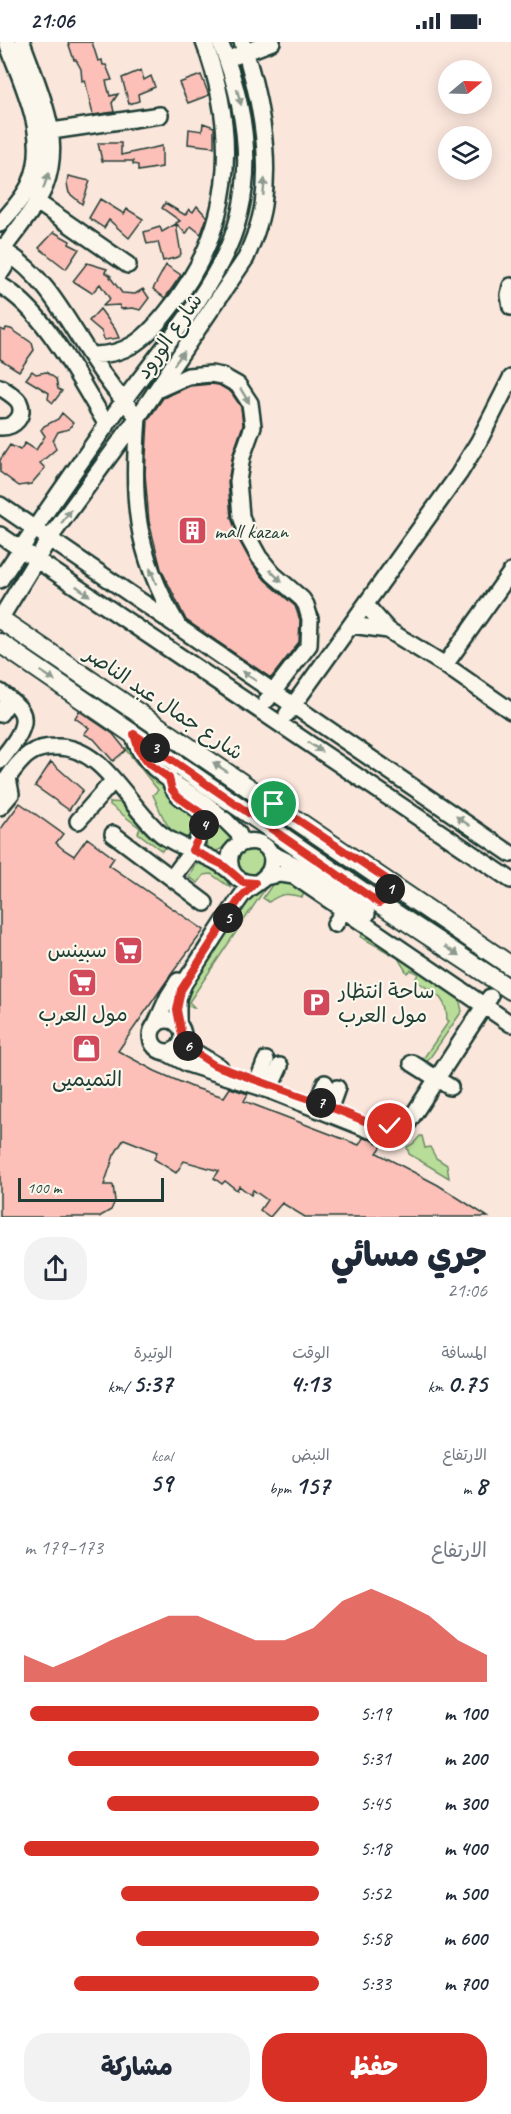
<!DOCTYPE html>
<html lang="ar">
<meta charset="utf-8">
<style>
:root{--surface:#fff;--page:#f2f2f3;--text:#1f2937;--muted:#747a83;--accent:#d93025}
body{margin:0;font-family:Caveat,"Playpen Sans Arabic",sans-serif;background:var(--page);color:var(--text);direction:rtl;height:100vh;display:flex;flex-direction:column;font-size:22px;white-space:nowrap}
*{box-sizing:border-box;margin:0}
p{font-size:20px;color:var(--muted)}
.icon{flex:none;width:33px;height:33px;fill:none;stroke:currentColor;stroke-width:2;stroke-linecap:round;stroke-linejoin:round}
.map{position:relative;height:1175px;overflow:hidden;direction:ltr}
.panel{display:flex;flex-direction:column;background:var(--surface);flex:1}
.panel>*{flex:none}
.needle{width:39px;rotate:71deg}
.tools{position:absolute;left:438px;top:18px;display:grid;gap:12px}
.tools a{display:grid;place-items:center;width:54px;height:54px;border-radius:50%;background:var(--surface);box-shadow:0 3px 15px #0003;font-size:30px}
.scale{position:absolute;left:18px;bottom:15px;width:146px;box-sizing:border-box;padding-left:6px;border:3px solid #1f3d34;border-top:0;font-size:16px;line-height:21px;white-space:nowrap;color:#1f3d34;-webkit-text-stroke:4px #fbf7ec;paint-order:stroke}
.pin{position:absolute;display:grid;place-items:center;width:51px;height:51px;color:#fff;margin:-26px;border:3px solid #fff;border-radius:50%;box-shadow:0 2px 6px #0007}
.km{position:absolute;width:30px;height:30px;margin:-15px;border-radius:50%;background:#222;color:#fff;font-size:16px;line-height:30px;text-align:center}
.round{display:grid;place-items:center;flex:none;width:63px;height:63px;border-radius:24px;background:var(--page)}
.head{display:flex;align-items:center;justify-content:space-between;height:102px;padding:0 24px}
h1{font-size:33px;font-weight:800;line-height:45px}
.figures{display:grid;grid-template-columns:repeat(3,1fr);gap:9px;height:102px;padding:6px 24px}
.figures div{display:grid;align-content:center}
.figures b{font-size:26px;font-weight:800}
.figures small{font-size:16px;font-weight:400}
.figures p{font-size:16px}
.chart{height:168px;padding:12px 24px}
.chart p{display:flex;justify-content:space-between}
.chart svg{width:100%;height:108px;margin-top:6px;fill:var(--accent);opacity:.7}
.action{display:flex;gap:12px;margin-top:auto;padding:12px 24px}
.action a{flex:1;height:69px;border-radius:24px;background:var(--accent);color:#fff;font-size:24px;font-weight:800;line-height:69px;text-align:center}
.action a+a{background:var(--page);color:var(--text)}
ul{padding:0 24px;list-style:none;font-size:20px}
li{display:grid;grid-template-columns:96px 72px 1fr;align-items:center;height:45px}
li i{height:15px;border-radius:8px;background:var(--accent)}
.status{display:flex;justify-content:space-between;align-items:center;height:42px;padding:0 30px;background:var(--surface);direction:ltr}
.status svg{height:16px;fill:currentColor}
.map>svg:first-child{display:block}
</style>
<div class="status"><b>21:06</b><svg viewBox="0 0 49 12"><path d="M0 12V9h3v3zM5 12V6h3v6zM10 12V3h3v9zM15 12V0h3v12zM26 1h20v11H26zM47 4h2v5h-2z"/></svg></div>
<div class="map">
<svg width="511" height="1175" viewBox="0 0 511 1175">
<rect width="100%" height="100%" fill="#fbe6dc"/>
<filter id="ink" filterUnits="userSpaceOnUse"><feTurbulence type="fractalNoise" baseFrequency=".0167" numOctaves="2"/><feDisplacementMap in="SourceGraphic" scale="12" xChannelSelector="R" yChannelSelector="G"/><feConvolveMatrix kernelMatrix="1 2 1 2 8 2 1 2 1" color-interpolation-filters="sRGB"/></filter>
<g filter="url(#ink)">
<!-- green -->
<path fill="#b8dd98" stroke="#6c8d66" stroke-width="1.5" d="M127,705L143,726L199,774L192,794C169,801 161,769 153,753L158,748L126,708Z
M178,747L230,792C230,800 223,808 215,809C202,804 205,796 208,785Z
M110,760L127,761L167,801L162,809L138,791L140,786L110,763Z
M247,806L260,808L269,821L259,833L247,834L238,831L235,813Z
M201,820L220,828L231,846L211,832L204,833L198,841L189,835L194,824Z
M280,836L306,848L302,855C288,851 281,851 269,860L263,856L272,843L270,841Z
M267,844L189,960L194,965L186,964L191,943L254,848Z
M364,888L458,952L462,969L427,1020L423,1017L449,979L447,978C447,953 433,951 415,938L418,932L411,928L407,931L398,916L361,895Z
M420,1094H422L425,1106L430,1105L436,1116L447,1123L449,1136L409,1112L407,1105L414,1101Z"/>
<!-- building -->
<path fill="#fcc0b8" stroke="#1f3d34" stroke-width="1.5" d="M68,0H92L98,19L102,18L103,23H106L112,38L106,39L110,54L118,52L112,61L114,70L93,73L85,38L82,39L81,27L76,18H74Z
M141,28L144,38L151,34L155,45L138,52L139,59L129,62L122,36Z
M201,33L209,53L188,61L179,41Z
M203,81L214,85V105L188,102L189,87L202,89Z
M98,101H121V113L162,104V125L138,129V123L133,122V119H102Z
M68,134L90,139L82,162L69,151L67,142Z
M100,157L124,172L127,167L143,177L129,196L109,178L104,186L89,176Z
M165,161L185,173L189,167L193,170L197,164L207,175L201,192L191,184L186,192L176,181L180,179L162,166Z
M176,182L181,212L178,215L163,219L158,200L147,202L144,190L160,185L162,190Z
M54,190L70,199L69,202L79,207L66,227L39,206Z
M87,221L107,227L105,230L111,234L110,235L122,251L135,252L143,247L149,256L140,268L133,266L121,267L119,263L103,264L110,257L100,242L92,251L73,239Z
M166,223L181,233L165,256L153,247Z
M100,267L115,287L119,296L104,298L102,290L89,279Z
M6,286L11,287L32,301L34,308L19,329L0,317V287L5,289Z
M32,329L36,332L46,330L56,337L58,347L62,349L53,361L48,357L49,351L26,337Z
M211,342L219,343L231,350L241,365L243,383L233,412L228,440L231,475L239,498L251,520L265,538L295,564L300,578L299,600L271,636L186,578L161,527L149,480L145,432L148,378L163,356L190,344Z
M62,371L73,381L69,387L58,390L53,399L56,407L40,421L45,426L31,442L19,444L0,430V418L10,403L20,408L25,401L36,408L45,394L41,388L44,384L58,377Z
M79,669L113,692L126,708L113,719L94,697L84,692L89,686L75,676Z
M51,720L83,748L69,768L35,744Z
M20,761L63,792L56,801L63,807L74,814L87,796L114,816L109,823L204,888L170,934L118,1009L155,1029L192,1045L224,1055L230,1046L248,1052L244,1059L359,1103L363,1096L372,1098L382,1104L377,1111L438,1143L488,1175H305L282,1161L270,1175L260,1168L267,1158L253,1148L251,1153L239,1144L237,1148L225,1139L222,1142L214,1136L219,1129L184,1119L176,1131L154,1117L157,1110L124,1097L114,1113L104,1143H113L115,1159L111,1168L99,1175H0V788Z"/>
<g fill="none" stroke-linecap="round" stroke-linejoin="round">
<defs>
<path id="minor" d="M236,14L272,0
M52,89L160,73
M37,160L128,223
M0,182C11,169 23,157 30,142C51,95 22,44 7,0
M4,206C18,186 36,166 45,144C64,94 38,46 22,0
M6,210C45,234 65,275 90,313C104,335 120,356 138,375C132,458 134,508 177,582
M0,231C8,223 9,213 2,204
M0,243C46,269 79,338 107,383
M511,244L509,253L511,265
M90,313C126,314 144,298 166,271C233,191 240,96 204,0
M0,345C6,349 15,354 19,360C26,374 14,386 0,385
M159,347L188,334L211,332L222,334L238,343L250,361L253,384L242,415L238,439L241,474L248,495L259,515L273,532L302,557L306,563L310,577L309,603L267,658
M0,463L511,812
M0,493L511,838
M0,538C41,476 84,415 127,354C159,311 196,268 221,220C259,149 249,72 220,0
M366,563L388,588L445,623L511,669
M0,577L49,497L138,375L246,216C253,199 260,182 263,163C271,111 259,49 242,0
M351,583L388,588
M445,623L511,530
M0,650C7,655 17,662 21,669C30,685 9,707 0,719
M0,672L10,658
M287,672L459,432L479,399L511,336
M133,692C146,735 187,744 218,772
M169,736C176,763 199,758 204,780L194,806L172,836
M0,747C9,735 17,720 29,712C37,706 46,705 56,705C103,703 128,765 161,792C183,809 213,812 233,832
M0,765L11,752L8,736
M225,778L238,791L242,800
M78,779L113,739
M113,792L205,861
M270,811L297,824L367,872
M265,835L281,832L294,834L511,982
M335,882L344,868
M151 994a16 16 0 1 1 32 0a16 16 0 1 1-32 0Z
M178,983V956L184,941C204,912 222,881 243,852C251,843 265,839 270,828C280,802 247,789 231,810C226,828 236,842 255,841
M155,984L168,955L178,939
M183,998L193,1009L220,1025
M167,1011L188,1022L269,1048L370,1088L394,1093L406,1084L490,955
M412,1021L450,1045
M256,1043L266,1018
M269,1048L280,1024
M315,1066L325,1041
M328,1071L337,1046"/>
<path id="major" d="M0,577L511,924
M0,601L379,861L511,948"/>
</defs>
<!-- minor casing -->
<use href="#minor" stroke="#1f3d34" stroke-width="20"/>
<!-- major casing -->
<use href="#major" stroke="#1f3d34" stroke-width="22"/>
<!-- minor -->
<use href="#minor" stroke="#fbf7ec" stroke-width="15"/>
<!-- major -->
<use href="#major" stroke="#fbf7ec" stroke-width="18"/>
</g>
<!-- one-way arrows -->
<defs><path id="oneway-solid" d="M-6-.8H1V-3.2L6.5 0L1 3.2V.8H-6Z" transform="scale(1.5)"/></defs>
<g fill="#8d9a90">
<use href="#oneway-solid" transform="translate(239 55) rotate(75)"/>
<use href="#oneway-solid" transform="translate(46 139) rotate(-70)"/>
<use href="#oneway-solid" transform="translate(264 145) rotate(-85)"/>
<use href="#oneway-solid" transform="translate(179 316) rotate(-55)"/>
<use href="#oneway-solid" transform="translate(245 354) rotate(59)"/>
<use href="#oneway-solid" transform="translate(66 475) rotate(-54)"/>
<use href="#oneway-solid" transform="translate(153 534) rotate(-111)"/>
<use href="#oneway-solid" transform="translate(276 534) rotate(45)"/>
<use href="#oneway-solid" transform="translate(83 549) rotate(36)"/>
<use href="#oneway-solid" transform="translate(48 634) rotate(34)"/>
<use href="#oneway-solid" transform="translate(249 634) rotate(-146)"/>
<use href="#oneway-solid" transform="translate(315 705) rotate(34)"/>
<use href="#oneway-solid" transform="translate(220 725) rotate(-146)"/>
<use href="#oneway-solid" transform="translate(463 779) rotate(-146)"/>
<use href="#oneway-solid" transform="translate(452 909) rotate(33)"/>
</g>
</g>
<g fill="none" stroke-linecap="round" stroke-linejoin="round" filter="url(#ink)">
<defs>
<path id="route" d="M274,762L388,838C392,849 389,857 379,861L134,692L139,709L147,720L169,736L172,748L178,755L201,771L204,785L192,808L223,823L243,840L255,841L240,856L181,948L177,968L183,998L193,1009L214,1023L318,1060L372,1082L390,1084"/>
</defs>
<!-- route casing -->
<use href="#route" stroke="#fff" stroke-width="12"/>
<!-- route -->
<use href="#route" stroke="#d93025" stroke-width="8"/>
</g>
<!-- icons -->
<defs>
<symbol id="building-square" viewBox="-11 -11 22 22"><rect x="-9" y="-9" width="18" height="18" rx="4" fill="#d1495b" stroke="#fbf7ec"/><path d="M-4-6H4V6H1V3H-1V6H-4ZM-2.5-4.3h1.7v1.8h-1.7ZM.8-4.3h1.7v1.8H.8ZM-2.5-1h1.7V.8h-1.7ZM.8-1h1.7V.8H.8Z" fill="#fff"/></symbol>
<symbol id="supermarket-square" viewBox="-11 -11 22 22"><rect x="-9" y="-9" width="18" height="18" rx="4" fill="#d1495b" stroke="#fbf7ec"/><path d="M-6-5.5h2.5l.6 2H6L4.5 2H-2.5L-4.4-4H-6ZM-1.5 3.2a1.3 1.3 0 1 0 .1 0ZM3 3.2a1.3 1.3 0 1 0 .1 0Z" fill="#fff"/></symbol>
<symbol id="parking-square" viewBox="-11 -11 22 22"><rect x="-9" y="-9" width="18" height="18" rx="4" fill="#d1495b" stroke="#fbf7ec"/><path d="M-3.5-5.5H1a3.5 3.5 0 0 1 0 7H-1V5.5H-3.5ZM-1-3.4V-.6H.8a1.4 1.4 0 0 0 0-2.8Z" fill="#fff"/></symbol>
<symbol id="shop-square" viewBox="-11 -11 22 22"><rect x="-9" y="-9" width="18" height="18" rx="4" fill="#d1495b" stroke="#fbf7ec"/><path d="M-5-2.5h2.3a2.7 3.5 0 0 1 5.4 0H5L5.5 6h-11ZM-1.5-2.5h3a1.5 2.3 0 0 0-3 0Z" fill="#fff"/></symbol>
</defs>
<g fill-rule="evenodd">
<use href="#building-square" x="176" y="472" width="33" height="33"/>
<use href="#supermarket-square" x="112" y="892" width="33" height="33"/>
<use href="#supermarket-square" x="66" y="924" width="33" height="33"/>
<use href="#parking-square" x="300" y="944" width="33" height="33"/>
<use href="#shop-square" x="70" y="990" width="33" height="33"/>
</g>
<g text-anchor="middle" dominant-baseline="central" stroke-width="4.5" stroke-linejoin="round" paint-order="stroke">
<!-- street labels -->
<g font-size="21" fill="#1f3d34" stroke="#fbf7ec">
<text transform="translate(169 294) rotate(-55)">شارع الورود</text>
<text transform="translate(164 661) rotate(34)">شارع جمال عبد الناصر</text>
</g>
<!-- poi labels -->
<g font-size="21" fill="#1f3d34" stroke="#fbf7ec" text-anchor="start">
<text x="214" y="489">mall kazan</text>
<text x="107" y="908" text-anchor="end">سبينس</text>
<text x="338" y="949">ساحة انتظار<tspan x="338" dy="24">مول العرب</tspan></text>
<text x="83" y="972" text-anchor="middle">مول العرب</text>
<text x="87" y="1037" text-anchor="middle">التميميى</text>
</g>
</g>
</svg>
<div class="tools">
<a><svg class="needle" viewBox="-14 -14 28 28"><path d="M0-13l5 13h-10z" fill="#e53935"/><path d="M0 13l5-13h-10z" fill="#747a83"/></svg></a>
<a><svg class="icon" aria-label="layers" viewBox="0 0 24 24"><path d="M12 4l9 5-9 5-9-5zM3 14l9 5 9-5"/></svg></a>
</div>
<div class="scale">100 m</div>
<div class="pin" style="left:274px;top:762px;background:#1e9e55"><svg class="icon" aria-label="arrive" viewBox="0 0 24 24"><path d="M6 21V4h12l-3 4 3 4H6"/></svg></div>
<div class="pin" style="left:390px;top:1084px;background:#d93025"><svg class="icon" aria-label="check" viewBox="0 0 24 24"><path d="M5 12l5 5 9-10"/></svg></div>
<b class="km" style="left:390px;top:847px">1</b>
<b class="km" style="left:155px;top:706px">3</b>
<b class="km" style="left:204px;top:783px">4</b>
<b class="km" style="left:228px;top:876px">5</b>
<b class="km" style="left:188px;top:1004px">6</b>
<b class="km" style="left:321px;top:1061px">7</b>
</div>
<section class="panel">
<div class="head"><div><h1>جري مسائي</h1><p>21:06</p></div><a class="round"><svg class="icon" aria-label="share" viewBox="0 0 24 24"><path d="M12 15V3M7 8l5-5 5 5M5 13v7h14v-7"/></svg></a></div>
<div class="figures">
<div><p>المسافة</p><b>0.75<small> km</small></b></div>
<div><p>الوقت</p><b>4:13</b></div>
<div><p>الوتيرة</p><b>5:37<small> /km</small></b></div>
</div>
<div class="figures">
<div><p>الارتفاع</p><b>8<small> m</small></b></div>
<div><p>النبض</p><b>157<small> bpm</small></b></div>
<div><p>kcal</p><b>59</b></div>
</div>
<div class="chart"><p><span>الارتفاع</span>173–179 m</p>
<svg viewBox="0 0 160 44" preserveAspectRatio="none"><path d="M0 44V33L10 38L20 33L30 27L40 22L50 17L60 17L70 22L80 27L90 27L100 22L110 11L120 6L130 11L140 17L150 27L160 33V44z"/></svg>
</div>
<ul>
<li><b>100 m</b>5:19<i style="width:98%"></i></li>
<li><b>200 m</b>5:31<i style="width:85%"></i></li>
<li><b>300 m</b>5:45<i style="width:72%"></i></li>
<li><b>400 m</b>5:18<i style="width:100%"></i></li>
<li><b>500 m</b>5:52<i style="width:67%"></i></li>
<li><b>600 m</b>5:58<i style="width:62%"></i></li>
<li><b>700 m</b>5:33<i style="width:83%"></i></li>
</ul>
<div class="action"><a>حفظ</a><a>مشاركة</a></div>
</section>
